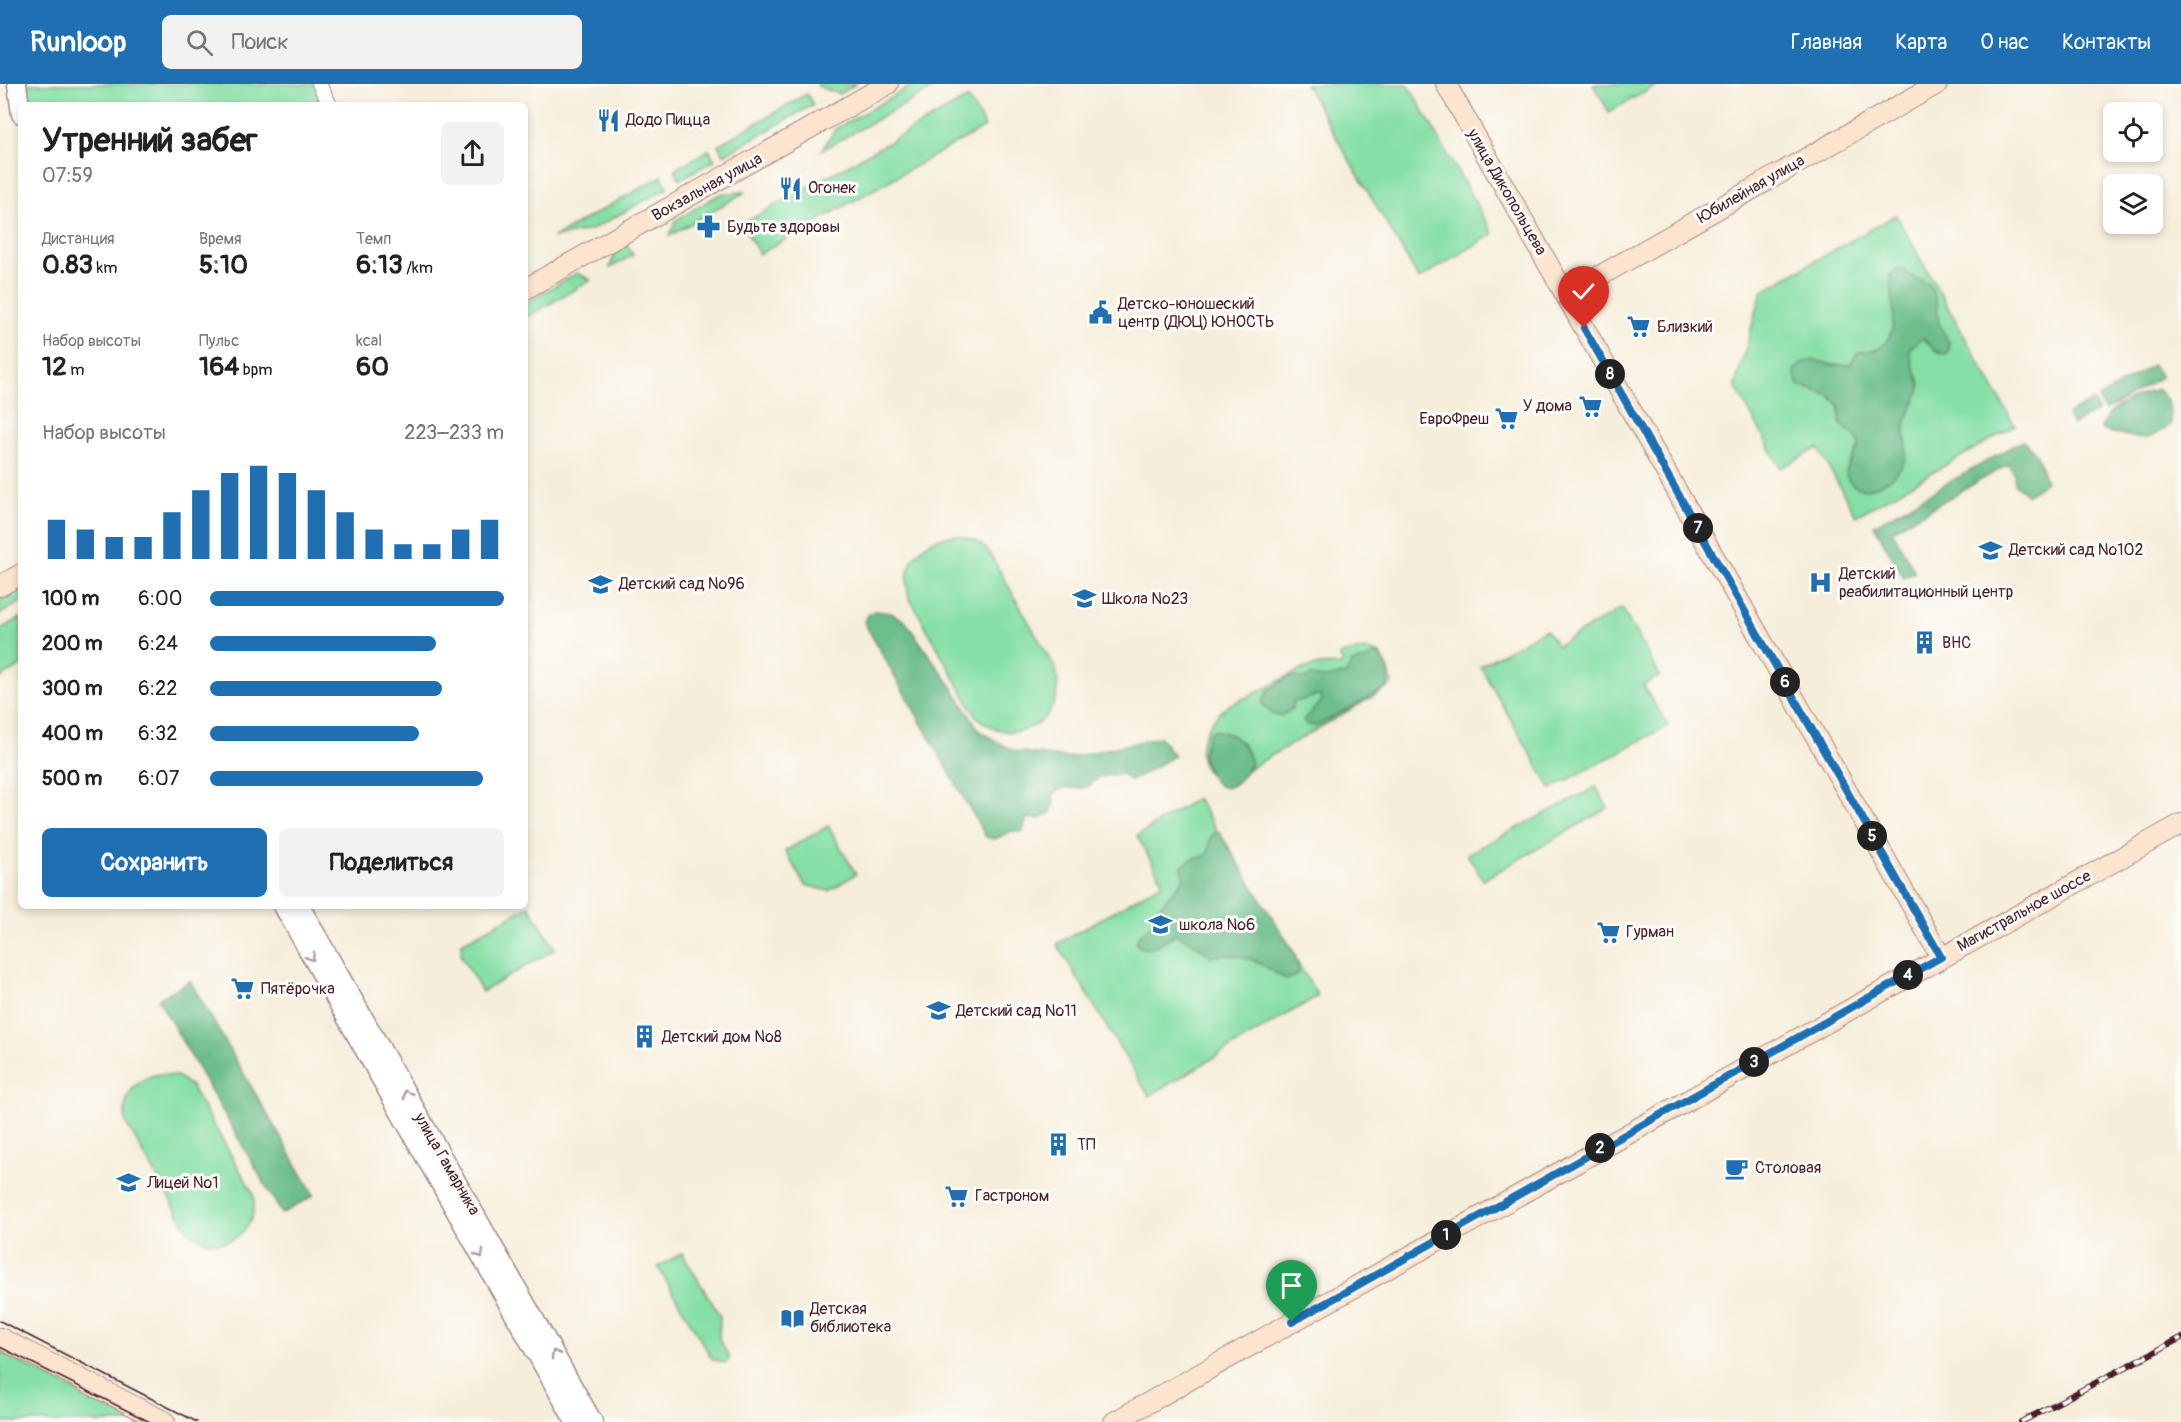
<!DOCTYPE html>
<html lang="ru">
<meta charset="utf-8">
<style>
:root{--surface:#fff;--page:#f2f2f2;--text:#222;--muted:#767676;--accent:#1f6fb2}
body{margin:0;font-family:Pangolin,sans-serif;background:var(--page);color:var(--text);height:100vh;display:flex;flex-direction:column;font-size:22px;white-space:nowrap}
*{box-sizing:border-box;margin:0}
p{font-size:20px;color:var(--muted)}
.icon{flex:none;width:33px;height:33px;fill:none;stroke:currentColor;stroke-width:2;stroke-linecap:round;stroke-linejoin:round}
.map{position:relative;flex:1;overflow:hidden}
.drawer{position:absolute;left:18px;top:18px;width:510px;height:807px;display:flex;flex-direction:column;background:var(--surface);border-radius:9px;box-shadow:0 3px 9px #0003}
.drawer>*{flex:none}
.controls{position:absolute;left:2103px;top:18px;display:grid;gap:12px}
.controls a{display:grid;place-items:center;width:60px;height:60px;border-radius:9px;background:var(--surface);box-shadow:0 3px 9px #0003;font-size:30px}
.pin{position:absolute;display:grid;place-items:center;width:51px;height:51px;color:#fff;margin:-62px -26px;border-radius:50% 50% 50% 0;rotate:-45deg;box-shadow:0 0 6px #0007}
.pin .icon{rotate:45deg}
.km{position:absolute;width:30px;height:30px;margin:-15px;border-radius:50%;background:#222;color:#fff;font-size:16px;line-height:30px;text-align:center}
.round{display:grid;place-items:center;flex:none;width:63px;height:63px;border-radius:9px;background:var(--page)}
.overview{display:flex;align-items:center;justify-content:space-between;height:102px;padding:0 24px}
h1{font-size:33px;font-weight:700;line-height:45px}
.figures{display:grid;grid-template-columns:repeat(3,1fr);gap:9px;height:102px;padding:6px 24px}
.figures div{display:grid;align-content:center}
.figures b{font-size:26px;font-weight:700}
.figures small{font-size:16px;font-weight:400}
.figures p{font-size:16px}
.chart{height:168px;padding:12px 24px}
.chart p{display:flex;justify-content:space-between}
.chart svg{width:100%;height:108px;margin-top:6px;stroke:var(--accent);stroke-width:6}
.button{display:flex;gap:12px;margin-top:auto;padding:12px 24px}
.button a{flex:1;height:69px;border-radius:9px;background:var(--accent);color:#fff;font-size:24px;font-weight:700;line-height:69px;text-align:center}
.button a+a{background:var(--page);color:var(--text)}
ul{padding:0 24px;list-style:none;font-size:20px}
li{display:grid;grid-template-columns:96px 72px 1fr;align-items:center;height:45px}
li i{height:15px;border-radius:8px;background:var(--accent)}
header{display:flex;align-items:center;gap:36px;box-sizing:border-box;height:84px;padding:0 30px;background:var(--accent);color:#fff}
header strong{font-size:28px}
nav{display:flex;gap:33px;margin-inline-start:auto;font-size:21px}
.search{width:420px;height:54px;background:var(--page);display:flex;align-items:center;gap:15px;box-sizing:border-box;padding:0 21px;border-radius:9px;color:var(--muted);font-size:22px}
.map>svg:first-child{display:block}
</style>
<header>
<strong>Runloop</strong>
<div class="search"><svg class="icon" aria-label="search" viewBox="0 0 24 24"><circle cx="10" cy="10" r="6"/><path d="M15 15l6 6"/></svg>Поиск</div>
<nav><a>Главная</a><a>Карта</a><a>О нас</a><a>Контакты</a></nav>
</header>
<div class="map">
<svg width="2181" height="1338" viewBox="0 0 2181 1338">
<rect width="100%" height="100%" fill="#fdfcf7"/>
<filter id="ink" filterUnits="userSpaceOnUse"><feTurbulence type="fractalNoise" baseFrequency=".0167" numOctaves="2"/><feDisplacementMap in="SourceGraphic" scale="12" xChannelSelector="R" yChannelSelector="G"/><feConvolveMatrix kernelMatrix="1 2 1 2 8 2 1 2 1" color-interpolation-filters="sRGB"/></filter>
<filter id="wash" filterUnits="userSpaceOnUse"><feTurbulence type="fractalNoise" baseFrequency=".008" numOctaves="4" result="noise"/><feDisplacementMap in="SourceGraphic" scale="24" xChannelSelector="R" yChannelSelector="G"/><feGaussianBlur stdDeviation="1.35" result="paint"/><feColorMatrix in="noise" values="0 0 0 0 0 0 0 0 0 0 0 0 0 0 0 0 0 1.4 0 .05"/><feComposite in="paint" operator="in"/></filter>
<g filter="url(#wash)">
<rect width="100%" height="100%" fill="#f6eedb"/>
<!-- green -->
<path fill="#85dfa6" stroke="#687f68" stroke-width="1.5" d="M17,0H319L330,21H21Z
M817,0H856L839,10L819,3Z
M915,0H941L822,66L835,45Z
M1305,0H1408L1493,150L1419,195Z
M1593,0H1659L1609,28Z
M807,10L813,21L724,71L718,61Z
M968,14L985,43L759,170L742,140Z
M709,66L715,76L680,95L675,85Z
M662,92L668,104L591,146L552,154Z
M745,108L669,152L676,136L720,110Z
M1896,131L2015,342L1856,432L1818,364L1781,384L1735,302L1762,207Z
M626,159L633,171L610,184L615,168Z
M577,189L591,196L525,234V219Z
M957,451L975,456L989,468L1056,586C1067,637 1014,668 976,632L909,513C901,478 922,453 957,451Z
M18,506L21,510V518L0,530V516Z
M1622,524L1660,592L1643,601L1668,642L1551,705L1480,582L1546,545L1557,562Z
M21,534V582L0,594V545Z
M1364,565L1380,570C1387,580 1391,588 1392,600L1388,604L1250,684L1232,698L1221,701C1214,697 1211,693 1207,687C1190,665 1210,635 1229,621C1241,616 1253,611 1264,605C1287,593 1312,575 1340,582L1343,577L1339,572L1341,570Z
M1596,703L1608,724L1483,796L1467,770Z
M1197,714L1318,912L1149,1012L1057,860L1163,799L1137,752Z
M828,742L856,790L829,807L805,801L785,767Z
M529,822L555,865L482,908L461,872L462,859Z
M160,990L177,992L191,1002L253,1109C261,1150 220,1174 188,1147L126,1039C121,1014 134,994 160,990Z
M682,1169L720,1232L719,1255L730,1275L724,1279L712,1275L658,1183Z
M0,1268L139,1338H0Z"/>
<!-- forest -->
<path fill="#6cbe8b" stroke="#5b6e5b" stroke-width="1.5" d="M1901,184L1911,192L1929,200L1932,205L1937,220L1939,240L1949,259V267L1946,270L1936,267L1923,254L1910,264C1909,282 1920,290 1920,303C1919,317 1907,328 1905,341C1904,352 1909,363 1906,373C1901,391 1869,415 1852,400C1835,386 1862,369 1859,359C1857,350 1846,346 1840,339V322L1830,312L1798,301L1794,287C1805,273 1814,275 1829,280C1835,282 1842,281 1848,281C1853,278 1854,274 1857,270C1863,265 1873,268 1880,264C1902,248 1891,212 1890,191Z
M2153,281L2161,293L2105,327L2098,314Z
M2157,305C2172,321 2169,320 2171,340C2165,344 2157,350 2150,353C2141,356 2110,349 2101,345C2107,322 2137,312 2157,305Z
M2092,317L2098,327L2072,341L2067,331Z
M2022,357C2039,366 2040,383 2046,398L2028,411L2015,400L2014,390L2009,380L1892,446L1915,488L1904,494L1874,441Z
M874,527L891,529L905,537L954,606L980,648L1014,667L1067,674L1160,653L1174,672L1131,697L1122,690L1098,693C1080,717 1067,692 1053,712L1054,719L1051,728L1039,735L1027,734L1022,748L1011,747L995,755L986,753L864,538L868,531Z
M1372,571H1378C1389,581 1391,590 1387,603L1317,642L1307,641L1303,636L1322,617L1321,612C1311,611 1303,617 1293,618L1292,625L1281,632L1272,630L1262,619L1268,607L1290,592L1304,595L1310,592L1326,594L1346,590L1352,579L1365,576Z
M1215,646C1238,651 1244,657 1251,679C1245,690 1230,714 1215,698C1209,692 1206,680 1202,672L1209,648Z
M1219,748L1295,870L1299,889L1287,896C1259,878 1246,868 1211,872L1192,858L1175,850C1165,856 1146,873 1136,859L1139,851L1151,841L1161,821L1183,796L1182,782L1194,774L1203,773L1208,770L1211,753L1215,749Z
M190,897L314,1111L282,1130L158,915Z"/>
</g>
<g filter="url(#ink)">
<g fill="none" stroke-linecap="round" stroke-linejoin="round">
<defs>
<path id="minor" d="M319,0L330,21"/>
<path id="tertiary" d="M17,0L21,30
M283,822L575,1338
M300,822L593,1338"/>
<path id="secondary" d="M1446,0L1941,873
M525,205L888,0
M1566,211L1937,0
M0,502L21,490
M0,1254L165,1338
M1114,1338L2181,740"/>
</defs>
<!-- minor casing -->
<use href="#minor" stroke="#a08683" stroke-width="16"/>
<!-- tertiary casing -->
<use href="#tertiary" stroke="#a08683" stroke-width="21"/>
<!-- secondary casing -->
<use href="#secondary" stroke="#a08683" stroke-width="22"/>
<!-- minor -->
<use href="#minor" stroke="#fff" stroke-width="14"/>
<!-- tertiary -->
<use href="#tertiary" stroke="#fff" stroke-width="18"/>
<!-- secondary -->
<use href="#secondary" stroke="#fce5cf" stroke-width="20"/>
<!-- tram -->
<path stroke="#4a1f2b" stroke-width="1.5" d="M0,1237L197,1338
M0,1263L150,1338"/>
<defs>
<path id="rail" d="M2021,1338L2181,1254"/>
</defs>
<!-- rail casing -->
<use href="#rail" stroke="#4a1f2b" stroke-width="6"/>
<!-- rail -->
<use href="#rail" stroke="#fdfcf7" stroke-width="4" stroke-dasharray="11" stroke-linecap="butt"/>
</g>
<!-- one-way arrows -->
<defs><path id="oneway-chevron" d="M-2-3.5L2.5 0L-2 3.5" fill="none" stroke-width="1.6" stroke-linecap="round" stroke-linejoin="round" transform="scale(1.5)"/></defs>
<g stroke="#ae9aa0">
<use href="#oneway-chevron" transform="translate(311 873) rotate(60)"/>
<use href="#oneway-chevron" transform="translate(407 1010) rotate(-120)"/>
<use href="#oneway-chevron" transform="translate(480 1170) rotate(60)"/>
<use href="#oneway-chevron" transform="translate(555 1270) rotate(-120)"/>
</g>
</g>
<g fill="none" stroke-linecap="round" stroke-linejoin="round" filter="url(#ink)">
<defs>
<path id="route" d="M1292,1238L1941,873L1584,244"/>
</defs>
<!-- route casing -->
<use href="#route" stroke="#fff" stroke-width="12"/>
<!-- route -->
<use href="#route" stroke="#1f6fb2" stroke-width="8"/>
</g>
<!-- icons -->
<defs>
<symbol id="restaurant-bare" viewBox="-9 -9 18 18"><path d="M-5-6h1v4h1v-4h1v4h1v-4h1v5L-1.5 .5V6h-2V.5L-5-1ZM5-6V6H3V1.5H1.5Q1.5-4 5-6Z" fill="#1f6fb2" stroke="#fdfcf7" stroke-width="2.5" paint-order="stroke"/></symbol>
<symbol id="pharmacy-bare" viewBox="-9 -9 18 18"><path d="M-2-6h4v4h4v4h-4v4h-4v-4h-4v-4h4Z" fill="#1f6fb2" stroke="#fdfcf7" stroke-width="2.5" paint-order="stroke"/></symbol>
<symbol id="civic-bare" viewBox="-9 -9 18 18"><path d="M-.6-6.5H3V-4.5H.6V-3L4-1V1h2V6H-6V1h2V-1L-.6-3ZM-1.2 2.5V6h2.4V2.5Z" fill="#1f6fb2" stroke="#fdfcf7" stroke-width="2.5" paint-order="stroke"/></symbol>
<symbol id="supermarket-bare" viewBox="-9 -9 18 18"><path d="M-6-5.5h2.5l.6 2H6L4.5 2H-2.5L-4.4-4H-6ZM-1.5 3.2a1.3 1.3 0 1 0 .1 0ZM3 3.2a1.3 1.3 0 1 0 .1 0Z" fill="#1f6fb2" stroke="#fdfcf7" stroke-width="2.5" paint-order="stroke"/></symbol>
<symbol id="school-bare" viewBox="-9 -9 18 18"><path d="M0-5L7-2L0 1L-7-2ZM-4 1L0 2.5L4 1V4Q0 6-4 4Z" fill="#1f6fb2" stroke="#fdfcf7" stroke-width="2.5" paint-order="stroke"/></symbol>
<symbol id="hospital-bare" viewBox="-9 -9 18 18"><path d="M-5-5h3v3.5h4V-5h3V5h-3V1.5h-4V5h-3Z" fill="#1f6fb2" stroke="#fdfcf7" stroke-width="2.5" paint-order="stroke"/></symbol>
<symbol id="building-bare" viewBox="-9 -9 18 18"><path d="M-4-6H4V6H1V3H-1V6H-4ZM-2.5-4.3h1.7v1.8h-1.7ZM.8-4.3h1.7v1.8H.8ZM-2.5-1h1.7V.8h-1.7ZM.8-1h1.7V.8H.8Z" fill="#1f6fb2" stroke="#fdfcf7" stroke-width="2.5" paint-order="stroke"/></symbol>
<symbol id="cafe-bare" viewBox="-9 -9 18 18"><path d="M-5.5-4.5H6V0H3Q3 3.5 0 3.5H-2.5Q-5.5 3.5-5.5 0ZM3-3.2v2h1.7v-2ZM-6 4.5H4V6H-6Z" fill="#1f6fb2" stroke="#fdfcf7" stroke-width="2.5" paint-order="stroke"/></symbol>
<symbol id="library-bare" viewBox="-9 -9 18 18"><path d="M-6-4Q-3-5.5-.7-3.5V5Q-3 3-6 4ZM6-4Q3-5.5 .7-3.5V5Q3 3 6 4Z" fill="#1f6fb2" stroke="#fdfcf7" stroke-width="2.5" paint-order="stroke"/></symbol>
</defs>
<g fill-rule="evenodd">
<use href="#restaurant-bare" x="592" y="20" width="33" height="33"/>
<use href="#restaurant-bare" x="774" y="88" width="33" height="33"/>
<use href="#pharmacy-bare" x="692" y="126" width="33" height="33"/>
<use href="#civic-bare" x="1084" y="212" width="33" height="33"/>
<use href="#supermarket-bare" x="1622" y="226" width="33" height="33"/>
<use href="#supermarket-bare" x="1574" y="306" width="33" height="33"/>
<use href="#supermarket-bare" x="1490" y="318" width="33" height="33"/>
<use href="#school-bare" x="1974" y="450" width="33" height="33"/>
<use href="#hospital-bare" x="1804" y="482" width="33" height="33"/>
<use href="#school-bare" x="584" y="484" width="33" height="33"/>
<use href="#school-bare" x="1068" y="498" width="33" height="33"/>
<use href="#building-bare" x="1908" y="542" width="33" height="33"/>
<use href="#school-bare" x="1144" y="824" width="33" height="33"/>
<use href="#supermarket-bare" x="1592" y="832" width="33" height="33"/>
<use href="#supermarket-bare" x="226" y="888" width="33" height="33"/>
<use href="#school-bare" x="922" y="910" width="33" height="33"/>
<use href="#building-bare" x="628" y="936" width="33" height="33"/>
<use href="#building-bare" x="1042" y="1044" width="33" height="33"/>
<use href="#cafe-bare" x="1720" y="1068" width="33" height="33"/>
<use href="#school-bare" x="112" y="1082" width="33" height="33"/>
<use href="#supermarket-bare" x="940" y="1096" width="33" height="33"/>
<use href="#library-bare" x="776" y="1218" width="33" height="33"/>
</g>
<g text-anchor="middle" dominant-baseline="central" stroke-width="6" stroke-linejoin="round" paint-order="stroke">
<!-- poi labels -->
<g font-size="16" fill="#4a1f2b" stroke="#fdfcf7" text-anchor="start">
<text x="626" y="36">Додо Пицца</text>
<text x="808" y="104">Огонек</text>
<text x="727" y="143">Будьте здоровы</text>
<text x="1118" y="220">Детско-юношеский<tspan x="1118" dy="18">центр (ДЮЦ) ЮНОСТЬ</tspan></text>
<text x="1657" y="243">Близкий</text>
<text x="1572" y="322" text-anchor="end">У дома</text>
<text x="1489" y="335" text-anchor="end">ЕвроФреш</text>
<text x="2009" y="466">Детский сад №102</text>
<text x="1839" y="490">Детский<tspan x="1839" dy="18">реабилитационный центр</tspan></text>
<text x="619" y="500">Детский сад №96</text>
<text x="1102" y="515">Школа №23</text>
<text x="1942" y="559">ВНС</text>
<text x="1179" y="841">школа №6</text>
<text x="1626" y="848">Гурман</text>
<text x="261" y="905">Пятёрочка</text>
<text x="956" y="927">Детский сад №11</text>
<text x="662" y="953">Детский дом №8</text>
<text x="1077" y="1061">ТП</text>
<text x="1755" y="1084">Столовая</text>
<text x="147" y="1099">Лицей №1</text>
<text x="975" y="1112">Гастроном</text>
<text x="810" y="1225">Детская<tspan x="810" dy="18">библиотека</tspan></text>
</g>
<!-- street labels -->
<g font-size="16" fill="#4a1f2b" stroke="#fdfcf7">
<text transform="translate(707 103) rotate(-29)">Вокзальная улица</text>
<text transform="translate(1751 105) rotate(-30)">Юбилейная улица</text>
<text transform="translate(1507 108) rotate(60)">улица Дикопольцева</text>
<text transform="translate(2024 827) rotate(-29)">Магистральное шоссе</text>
<text transform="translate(447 1080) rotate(60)">улица Гамарника</text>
</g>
</g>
</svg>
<div class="controls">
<a><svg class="icon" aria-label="locate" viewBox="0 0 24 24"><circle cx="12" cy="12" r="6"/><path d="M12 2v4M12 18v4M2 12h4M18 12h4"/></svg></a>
<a><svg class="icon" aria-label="layers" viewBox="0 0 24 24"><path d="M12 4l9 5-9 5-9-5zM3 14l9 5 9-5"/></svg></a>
</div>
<div class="pin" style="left:1292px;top:1238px;background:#1e9e55"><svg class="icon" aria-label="arrive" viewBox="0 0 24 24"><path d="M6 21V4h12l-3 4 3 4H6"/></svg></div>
<div class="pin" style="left:1584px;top:244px;background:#d93025"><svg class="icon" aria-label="check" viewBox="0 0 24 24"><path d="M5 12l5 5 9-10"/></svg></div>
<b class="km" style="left:1446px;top:1151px">1</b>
<b class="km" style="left:1600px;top:1064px">2</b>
<b class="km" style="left:1754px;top:978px">3</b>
<b class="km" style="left:1908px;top:891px">4</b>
<b class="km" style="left:1872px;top:752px">5</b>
<b class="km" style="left:1785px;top:598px">6</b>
<b class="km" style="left:1698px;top:444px">7</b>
<b class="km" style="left:1610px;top:290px">8</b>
<section class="drawer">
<div class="overview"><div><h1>Утренний забег</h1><p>07:59</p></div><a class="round"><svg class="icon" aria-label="share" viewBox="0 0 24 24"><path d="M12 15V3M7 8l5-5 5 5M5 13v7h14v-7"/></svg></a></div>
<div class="figures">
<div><p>Дистанция</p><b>0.83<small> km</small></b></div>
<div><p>Время</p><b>5:10</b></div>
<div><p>Темп</p><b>6:13<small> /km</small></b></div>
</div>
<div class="figures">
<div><p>Набор высоты</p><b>12<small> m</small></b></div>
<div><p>Пульс</p><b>164<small> bpm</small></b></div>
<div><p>kcal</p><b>60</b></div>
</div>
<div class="chart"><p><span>Набор высоты</span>223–233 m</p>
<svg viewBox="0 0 160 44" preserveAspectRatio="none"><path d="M5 44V28M15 44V32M25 44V35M35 44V35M45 44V25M55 44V16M65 44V9M75 44V6M85 44V9M95 44V16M105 44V25M115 44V32M125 44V38M135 44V38M145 44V32M155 44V28"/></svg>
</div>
<ul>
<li><b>100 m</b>6:00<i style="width:100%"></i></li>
<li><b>200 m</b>6:24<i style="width:77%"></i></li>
<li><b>300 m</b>6:22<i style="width:79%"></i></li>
<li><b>400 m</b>6:32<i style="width:71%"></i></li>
<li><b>500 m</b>6:07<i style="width:93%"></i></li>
</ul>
<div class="button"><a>Сохранить</a><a>Поделиться</a></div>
</section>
</div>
